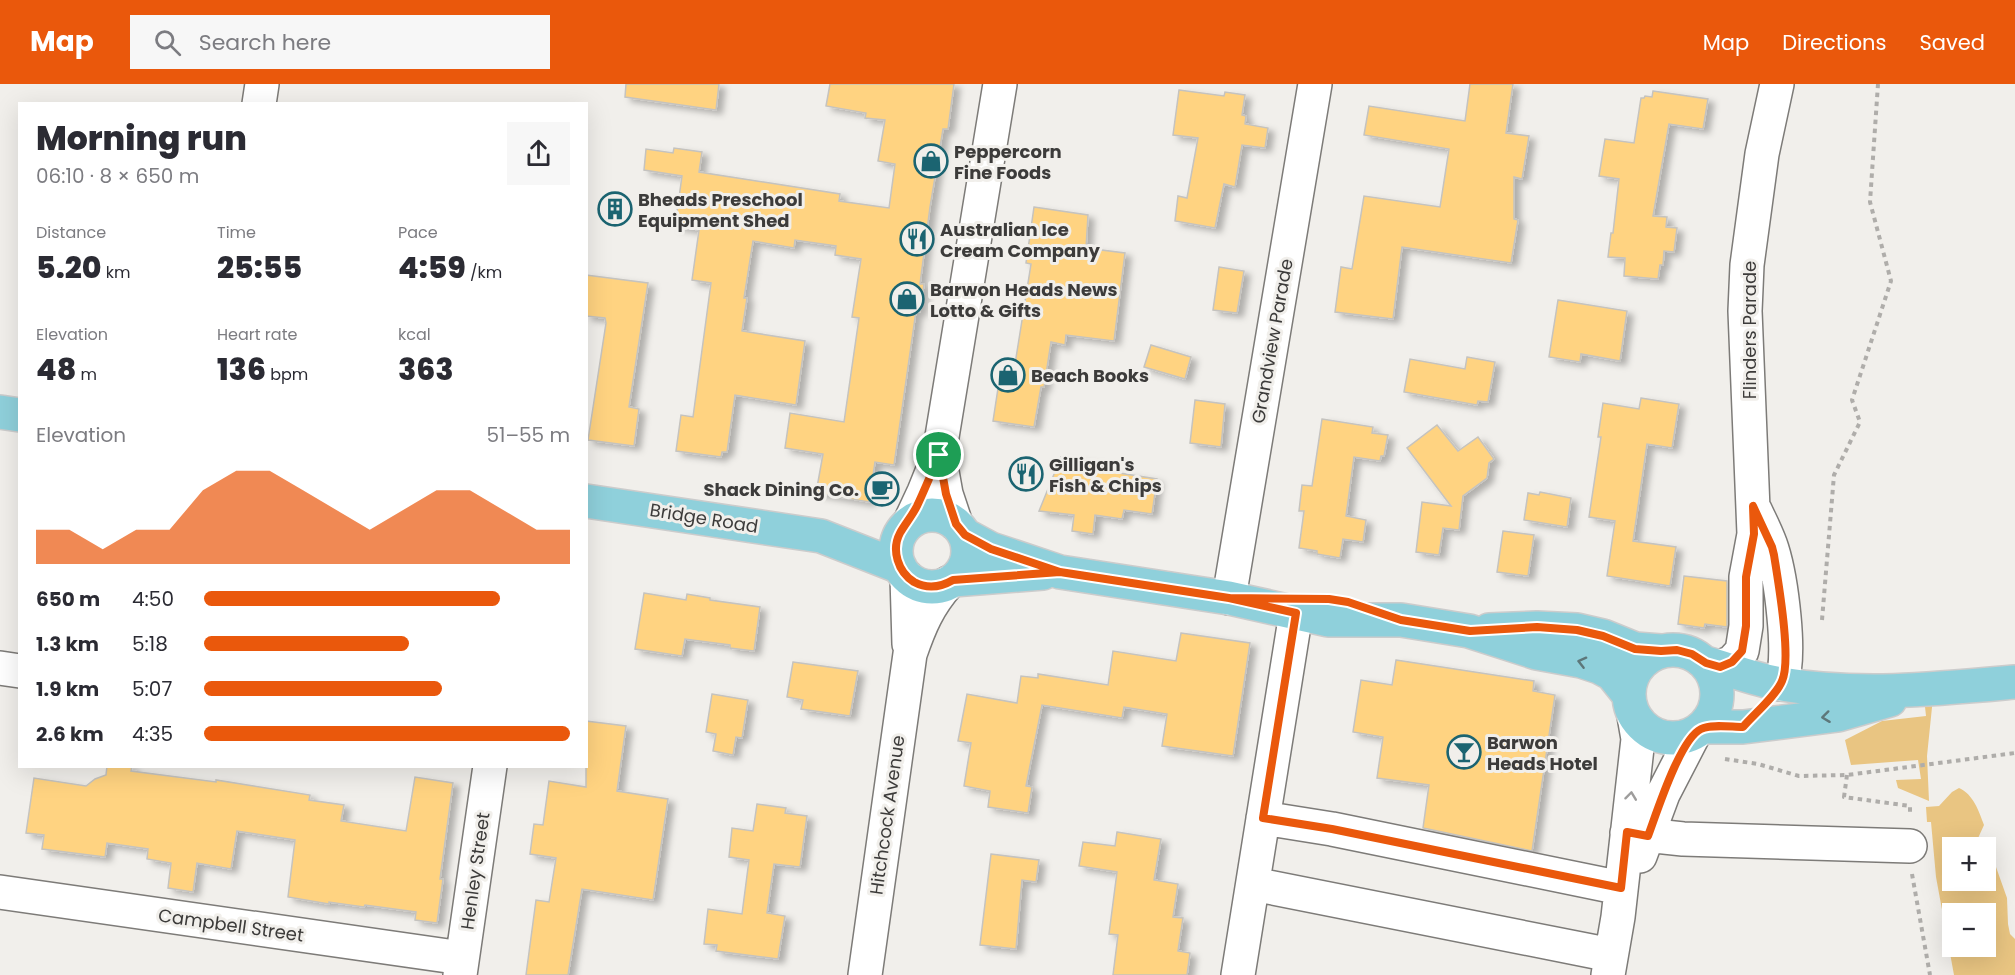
<!DOCTYPE html>
<meta charset="utf-8">
<style>
:root{--surface:#fff;--page:#f7f7f7;--text:#2b2b33;--muted:#7c7c81;--accent:#ea580c}
body{margin:0;font-family:Poppins,sans-serif;background:var(--page);color:var(--text);height:100vh;display:flex;flex-direction:column;font-size:22px;white-space:nowrap}
*{box-sizing:border-box;margin:0}
p{font-size:20px;color:var(--muted)}
.icon{flex:none;width:33px;height:33px;fill:none;stroke:currentColor;stroke-width:2;stroke-linecap:round;stroke-linejoin:round}
.map{position:relative;flex:1;overflow:hidden}
.details{position:absolute;left:18px;top:18px;width:570px;height:666px;display:flex;flex-direction:column;background:var(--surface);border-radius:0px;box-shadow:0 6px 24px #0002}
.details>*{flex:none}
.controls{position:absolute;left:1942px;top:753px;display:grid;gap:12px}
.controls a{display:grid;place-items:center;width:54px;height:54px;border-radius:0px;background:var(--surface);box-shadow:0 6px 24px #0002;font-size:30px}
.pin{position:absolute;display:grid;place-items:center;width:51px;height:51px;color:#fff;margin:-26px;border:3px solid #fff;border-radius:50%;box-shadow:0 2px 6px #0007}
.round{display:grid;place-items:center;flex:none;width:63px;height:63px;border-radius:0px;background:var(--page)}
.summary{display:flex;align-items:center;justify-content:space-between;height:102px;padding:0 18px}
h1{font-size:33px;font-weight:800;line-height:45px}
.stats{display:grid;grid-template-columns:repeat(3,1fr);gap:9px;height:102px;padding:6px 18px}
.stats div{display:grid;align-content:center}
.stats b{font-size:30px;font-weight:800}
.stats small{font-size:16px;font-weight:400}
.stats p{font-size:16px}
.chart{height:168px;padding:12px 18px}
.chart p{display:flex;justify-content:space-between}
.chart svg{width:100%;height:108px;margin-top:6px;fill:var(--accent);opacity:.7}
ul{padding:0 18px;list-style:none;font-size:20px}
li{display:grid;grid-template-columns:96px 72px 1fr;align-items:center;height:45px}
li i{height:15px;border-radius:8px;background:var(--accent)}
header{display:flex;align-items:center;gap:36px;box-sizing:border-box;height:84px;padding:0 30px;background:var(--accent);color:#fff}
header strong{font-size:28px}
nav{display:flex;gap:33px;margin-inline-start:auto;font-size:21px}
.search{width:420px;height:54px;background:var(--page);display:flex;align-items:center;gap:15px;box-sizing:border-box;padding:0 21px;border-radius:0px;color:var(--muted);font-size:22px}
.map>svg:first-child{display:block}
</style>
<header>
<strong>Map</strong>
<div class="search"><svg class="icon" aria-label="search" viewBox="0 0 24 24"><circle cx="10" cy="10" r="6"/><path d="M15 15l6 6"/></svg>Search here</div>
<nav><a>Map</a><a>Directions</a><a>Saved</a></nav>
</header>
<div class="map">
<svg width="2015" height="891" viewBox="0 0 2015 891">
<defs>
<filter id="shadow"><feDropShadow dx="6" dy="4" stdDeviation="3" flood-color="#0004"/></filter>
</defs>
<rect width="100%" height="100%" fill="#f1efeb"/>
<!-- green -->
<path fill="#e9c582" fill-rule="evenodd" d="M1935,594L1927,672L1929,717L1898,704L1896,696L1921,695L1918,676L1851,681L1845,656L1882,637L1926,632L1922,595Z
M1959,704C1973,710 1979,727 1984,741L1974,763L1953,764V796H1986V774H1989L1996,783L2007,814L2008,840L2010,850L2015,855V891H1954L1936,793L1931,738H1927L1926,723L1939,722L1952,708ZM1953,830H1986V862H1953Z"/>
<!-- building -->
<path fill="#ffd381" stroke="#c5c3bf" stroke-width="1.5" filter="url(#shadow)" d="M626,0H719L716,26L625,13Z
M830,0H954L948,45H943L930,123L920,200H924L920,228L916,227L894,381L875,378L869,418L816,409L823,370L785,364L790,329L844,338L859,234L852,233L861,175L835,171L836,162L795,156L794,164L753,157L744,214H747L742,247L805,257L796,321L735,311L727,368H722L721,373L676,367L681,331L693,333L711,199L692,196L699,146L675,142L682,92L644,86L646,65L673,69L674,64L702,68L699,88L840,110L839,117L889,124L895,80L878,77L885,36L865,34L866,29L826,22Z
M1470,0H1513L1506,49L1529,52L1522,95L1514,93V135L1518,136L1511,179L1402,163L1393,235L1335,228L1341,183L1352,185L1364,112L1440,123L1449,65L1364,51L1369,22L1465,37Z
M1179,6L1224,12L1225,8L1245,11L1242,31L1246,32L1245,40L1268,44L1265,64L1242,61L1235,103L1224,100L1215,144L1175,137L1178,112L1187,114L1198,54L1173,51Z
M1653,7L1708,15L1703,45L1669,40L1653,132L1667,133L1666,143L1677,144L1674,168L1664,167L1663,181H1660L1658,195L1624,192L1625,174L1608,173L1611,149H1613L1619,95L1599,92L1605,55L1634,59L1641,14H1644L1645,12L1652,13Z
M1034,123L1088,131L1086,164L1125,169L1114,257L1066,251L1065,261L1051,258L1044,303H1041L1034,343L993,337L1002,278L1015,280L1031,180L1026,179Z
M1219,183L1244,187L1237,229L1213,226Z
M586,191L648,199L629,323L639,325L634,362L588,356L606,239L605,234L586,232Z
M1558,216L1627,227L1620,277L1581,270L1580,278L1549,273Z
M1151,261L1191,273L1185,295L1144,283Z
M1467,273L1495,278L1488,318L1478,317L1477,321L1404,308L1410,275L1465,285Z
M1641,314L1679,320L1672,364L1647,360L1633,457L1676,463L1670,502L1607,492L1615,437L1589,433L1601,353H1598L1603,319L1639,325Z
M1195,316L1225,320L1221,363L1190,359Z
M1322,335L1373,343L1372,349L1388,351L1384,372H1381L1380,377L1354,373L1346,432L1366,436L1363,458L1343,455L1340,474L1317,470V467L1299,464L1304,427H1299L1302,401L1312,402Z
M1437,341L1458,367L1478,353L1494,375L1489,379L1487,394L1463,412L1459,446L1443,444L1439,471L1416,468L1422,418L1451,422L1407,364Z
M1061,373L1101,378L1100,386L1157,395L1152,430L1124,426L1122,435L1095,431L1093,450L1072,447L1074,431L1039,427Z
M1540,408L1571,414L1567,443L1524,436L1528,409L1539,411Z
M1503,447L1534,451L1528,492L1497,488Z
M1684,492L1727,497V543L1705,540L1704,544L1678,540Z
M644,509L686,516L687,510L710,514V516L760,523L754,567L730,564V561L685,555L682,572L635,565Z
M1181,549L1250,559L1233,672L1162,662L1167,630L1124,623L1122,634L1042,621L1026,702L1032,703L1028,729L988,723L990,707L964,702L971,659L958,657L967,610L1017,619L1021,592L1038,594V590L1108,601L1113,567L1176,577Z
M1396,576L1534,597L1533,607L1555,611L1532,767L1423,744L1429,701L1377,694L1383,653L1353,648L1361,596L1392,601Z
M793,578L858,587L850,632L801,625L803,616L787,613Z
M712,610L748,616L742,654L736,653L733,671L713,667L716,650L706,648Z
M586,637L626,642L617,707L668,715L653,816L582,805L568,891H526L536,816L549,818L556,774L530,770L534,740L543,741L549,697L586,703Z
M107,682H132L131,687L216,698V696L310,711L309,716L344,721L341,737L406,747L415,693L453,699L440,795H443L437,839L415,836L416,828L365,821L364,823L329,818V820L288,813L295,756L237,747L231,785L197,779L193,808L168,804L171,779L147,775L148,765L107,759L105,773L42,765L44,751L26,749L34,694L86,702L95,695L106,691Z
M757,720L786,724L785,729L807,732L800,783L774,780L767,829L785,832L778,875L716,867L717,861L704,860L708,825L742,830L749,776L729,773L732,744L753,747Z
M1117,748L1161,755L1154,796L1178,800L1173,833L1183,834L1178,867L1190,869L1187,891H1113L1118,851L1109,850L1117,788L1079,782L1083,758L1115,762Z
M991,770L1039,776L1036,798L1022,796L1016,865L980,861Z"/>
<g fill="none" stroke-linecap="round" stroke-linejoin="round">
<defs>
<path id="minor" d="M259,20L262,0
M939,371L946,410L956,440
M1755,426C1761,439 1768,452 1772,465C1781,494 1792,572 1781,600
M910,438L924,408L939,371L1000,0
M907,493L909,560
M1229,514L1315,0
M1720,583L1732,578L1742,567L1746,542V493L1754,450L1745,227L1747,181L1762,70L1777,0
M0,584L20,587
M1263,734L1332,745L1621,804
M1627,749L1683,755L1910,762
M1640,772L1663,710L1694,650
M1253,800L1611,871
M0,808L462,874
M460,891L490,682
M865,891L910,570C920,541 928,522 948,499
M1238,891L1296,529
M1608,891L1618,833L1638,655L1634,632"/>
<path id="major" d="M0,328L20,331
M586,417L821,452L900,483
M896 467a36 36 0 1 1 72 0a36 36 0 1 1-72 0Z
M965,451L991,465L1060,488L1229,514L1328,536H1401L1469,547L1537,569L1581,577L1599,583L1612,590L1628,610
M953,496L1043,489
M1489,546L1537,544L1577,546L1603,552L1635,565L1661,567
M1629 610a44 44 0 1 1 88 0a44 44 0 1 1-88 0Z
M1706,579C1731,586 1755,596 1781,600C1859,613 1938,605 2015,598
M1703,643H1743L1838,631L1890,616"/>
</defs>
<!-- minor casing -->
<use href="#minor" stroke="#7d7b78" stroke-width="36"/>
<!-- major casing -->
<use href="#major" stroke="#ccc" stroke-width="36"/>
<!-- path -->
<path stroke="#afadaa" stroke-width="4" stroke-dasharray="4.5 4.5" stroke-linecap="butt" d="M1822,536L1834,391L1860,338L1852,316L1891,197L1870,118L1878,0
M1725,675L1758,680L1799,692L1847,691L2015,669
M1847,691L1844,713L1910,722V732
M1912,790L1930,891"/>
<!-- minor -->
<use href="#minor" stroke="#fff" stroke-width="33"/>
<!-- major -->
<use href="#major" stroke="#8fd0db" stroke-width="33"/>
</g>
<!-- one-way arrows -->
<defs><path id="oneway-chevron" d="M-2-3.5L2.5 0L-2 3.5" fill="none" stroke-width="1.6" stroke-linecap="round" stroke-linejoin="round" transform="scale(1.5)"/></defs>
<g stroke="#5d777a">
<use href="#oneway-chevron" transform="translate(1582 578) rotate(-166)"/>
<use href="#oneway-chevron" transform="translate(1826 633) rotate(173)"/>
</g>
<use stroke="#9e9d9c" href="#oneway-chevron" transform="translate(1631 712) rotate(-83)"/>
<g fill="none" stroke-linecap="round" stroke-linejoin="round">
<defs>
<path id="route" d="M939,371L946,410L956,440L965,451L991,465L1060,488L1229,514L1296,529L1263,734L1332,745L1621,804L1627,748L1648,752C1657,728 1680,655 1701,645C1711,640 1731,643 1743,643C1754,630 1776,612 1782,597C1792,575 1778,497 1774,471L1772,463L1753,422L1754,450L1746,493V542L1742,567L1732,578L1720,583L1706,579L1692,570L1677,566L1661,567L1635,565L1603,552L1577,546L1537,543L1470,547L1401,536L1348,518L1329,515L1229,514L1060,488L953,496C941,503 927,505 914,498C898,488 891,466 900,449C905,440 912,432 917,422C925,405 932,388 939,371"/>
</defs>
<!-- route casing -->
<use href="#route" stroke="#fff" stroke-width="12"/>
<!-- route -->
<use href="#route" stroke="#ea580c" stroke-width="8"/>
</g>
<!-- icons -->
<defs>
<symbol id="shop-ring" viewBox="-11 -11 22 22"><circle r="9.5" fill="#f1efeb" stroke="#1b6471" stroke-width="1.5"/><path d="M-5-2.5h2.3a2.7 3.5 0 0 1 5.4 0H5L5.5 6h-11ZM-1.5-2.5h3a1.5 2.3 0 0 0-3 0Z" fill="#1b6471"/></symbol>
<symbol id="building-ring" viewBox="-11 -11 22 22"><circle r="9.5" fill="#f1efeb" stroke="#1b6471" stroke-width="1.5"/><path d="M-4-6H4V6H1V3H-1V6H-4ZM-2.5-4.3h1.7v1.8h-1.7ZM.8-4.3h1.7v1.8H.8ZM-2.5-1h1.7V.8h-1.7ZM.8-1h1.7V.8H.8Z" fill="#1b6471"/></symbol>
<symbol id="restaurant-ring" viewBox="-11 -11 22 22"><circle r="9.5" fill="#f1efeb" stroke="#1b6471" stroke-width="1.5"/><path d="M-5-6h1v4h1v-4h1v4h1v-4h1v5L-1.5 .5V6h-2V.5L-5-1ZM5-6V6H3V1.5H1.5Q1.5-4 5-6Z" fill="#1b6471"/></symbol>
<symbol id="cafe-ring" viewBox="-11 -11 22 22"><circle r="9.5" fill="#f1efeb" stroke="#1b6471" stroke-width="1.5"/><path d="M-5.5-4.5H6V0H3Q3 3.5 0 3.5H-2.5Q-5.5 3.5-5.5 0ZM3-3.2v2h1.7v-2ZM-6 4.5H4V6H-6Z" fill="#1b6471"/></symbol>
<symbol id="bar-ring" viewBox="-11 -11 22 22"><circle r="9.5" fill="#f1efeb" stroke="#1b6471" stroke-width="1.5"/><path d="M-6-5H6L.8 .8V4.5H3.5V6h-7V4.5H-.8V.8Z" fill="#1b6471"/></symbol>
</defs>
<g fill-rule="evenodd">
<use href="#shop-ring" x="912" y="58" width="38" height="38"/>
<use href="#building-ring" x="596" y="106" width="38" height="38"/>
<use href="#restaurant-ring" x="898" y="136" width="38" height="38"/>
<use href="#shop-ring" x="888" y="196" width="38" height="38"/>
<use href="#shop-ring" x="989" y="272" width="38" height="38"/>
<use href="#restaurant-ring" x="1007" y="371" width="38" height="38"/>
<use href="#cafe-ring" x="863" y="386" width="38" height="38"/>
<use href="#bar-ring" x="1445" y="649" width="38" height="38"/>
</g>
<g text-anchor="middle" dominant-baseline="central" stroke-width="6" stroke-linejoin="round" paint-order="stroke">
<!-- poi labels -->
<g font-size="18" font-weight="bold" fill="#3c3b3a" stroke="#f1efeb" text-anchor="start">
<text x="954" y="67">Peppercorn<tspan x="954" dy="21">Fine Foods</tspan></text>
<text x="638" y="115">Bheads Preschool<tspan x="638" dy="21">Equipment Shed</tspan></text>
<text x="940" y="145">Australian Ice<tspan x="940" dy="21">Cream Company</tspan></text>
<text x="930" y="205">Barwon Heads News<tspan x="930" dy="21">Lotto &amp; Gifts</tspan></text>
<text x="1031" y="291">Beach Books</text>
<text x="1049" y="380">Gilligan's<tspan x="1049" dy="21">Fish &amp; Chips</tspan></text>
<text x="859" y="405" text-anchor="end">Shack Dining Co.</text>
<text x="1487" y="658">Barwon<tspan x="1487" dy="21">Heads Hotel</tspan></text>
</g>
<!-- street labels -->
<g font-size="18" fill="#3c3b3a" stroke="#f1efeb">
<text transform="translate(1749 246) rotate(-90)">Flinders Parade</text>
<text transform="translate(1272 257) rotate(-80)">Grandview Parade</text>
<text transform="translate(704 434) rotate(9)">Bridge Road</text>
<text transform="translate(887 731) rotate(-82)">Hitchcock Avenue</text>
<text transform="translate(475 787) rotate(-82)">Henley Street</text>
<text transform="translate(231 841) rotate(8)">Campbell Street</text>
</g>
</g>
</svg>
<div class="controls">
<a>+</a>
<a>−</a>
</div>
<div class="pin" style="left:939px;top:371px;background:#1e9e55"><svg class="icon" aria-label="arrive" viewBox="0 0 24 24"><path d="M6 21V4h12l-3 4 3 4H6"/></svg></div>
<section class="details">
<div class="summary"><div><h1>Morning run</h1><p>06:10 · 8 × 650 m</p></div><a class="round"><svg class="icon" aria-label="share" viewBox="0 0 24 24"><path d="M12 15V3M7 8l5-5 5 5M5 13v7h14v-7"/></svg></a></div>
<div class="stats">
<div><p>Distance</p><b>5.20<small> km</small></b></div>
<div><p>Time</p><b>25:55</b></div>
<div><p>Pace</p><b>4:59<small> /km</small></b></div>
</div>
<div class="stats">
<div><p>Elevation</p><b>48<small> m</small></b></div>
<div><p>Heart rate</p><b>136<small> bpm</small></b></div>
<div><p>kcal</p><b>363</b></div>
</div>
<div class="chart"><p><span>Elevation</span>51–55 m</p>
<svg viewBox="0 0 160 44" preserveAspectRatio="none"><path d="M0 44V30L10 30L20 38L30 30L40 30L50 14L60 6L70 6L80 14L90 22L100 30L110 22L120 14L130 14L140 22L150 30L160 30V44z"/></svg>
</div>
<ul>
<li><b>650 m</b>4:50<i style="width:81%"></i></li>
<li><b>1.3 km</b>5:18<i style="width:56%"></i></li>
<li><b>1.9 km</b>5:07<i style="width:65%"></i></li>
<li><b>2.6 km</b>4:35<i style="width:100%"></i></li>
</ul>
</section>
</div>
